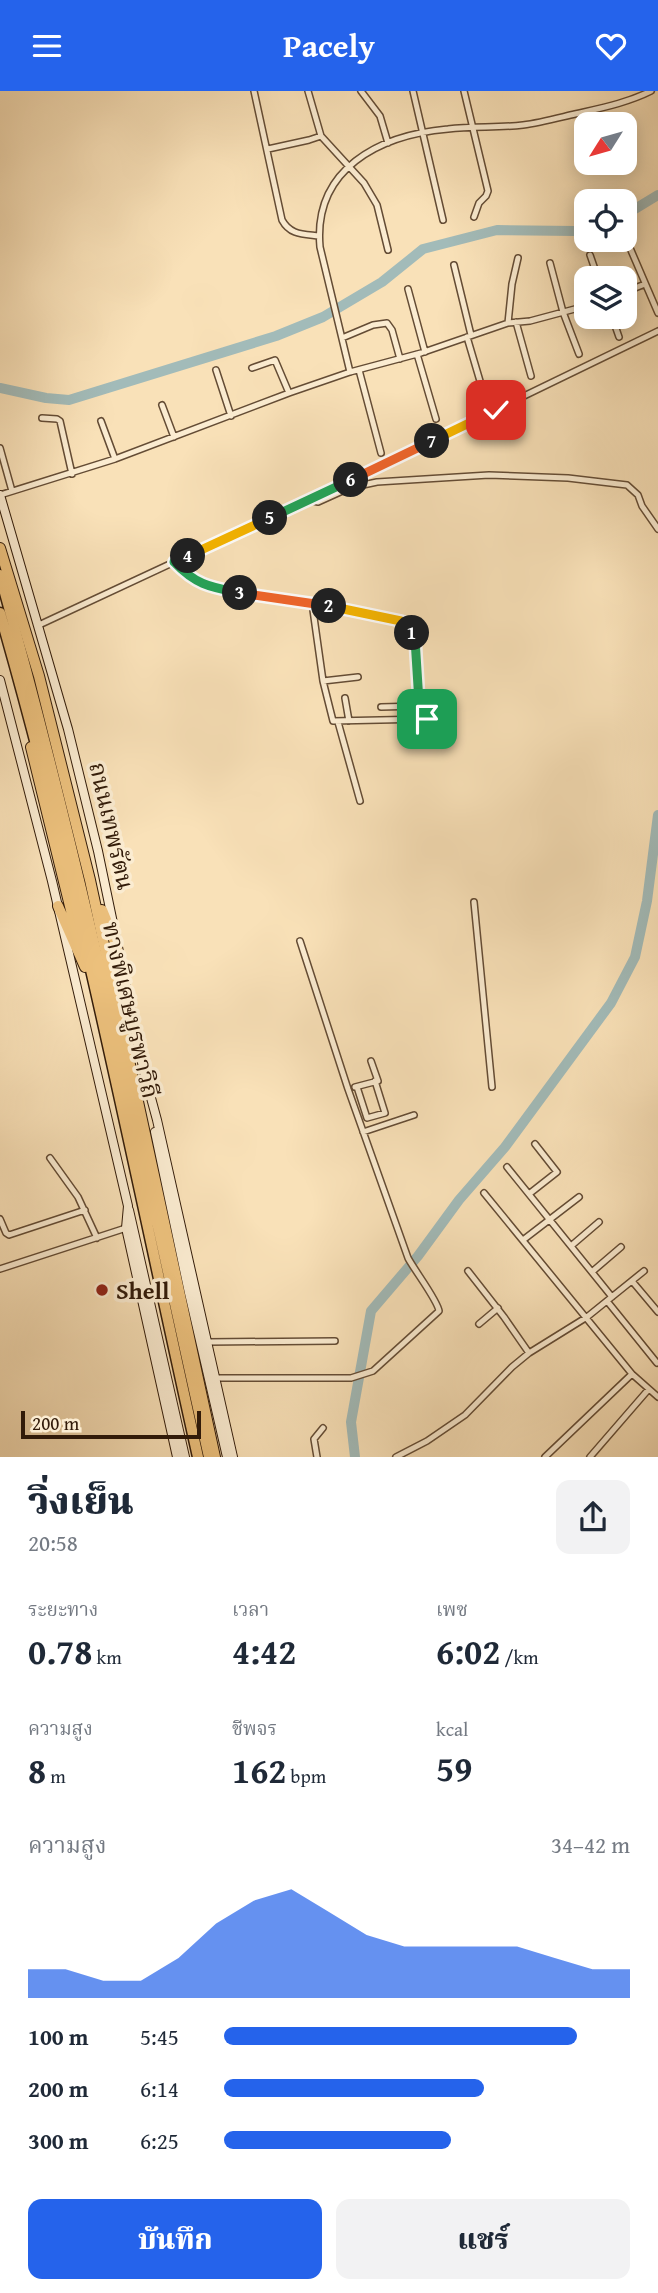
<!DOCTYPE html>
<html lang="th">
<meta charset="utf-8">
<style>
:root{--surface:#fff;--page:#f2f2f3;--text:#1f2937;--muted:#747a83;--accent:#2563eb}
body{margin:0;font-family:"Gentium Book Plus","Noto Serif Thai",serif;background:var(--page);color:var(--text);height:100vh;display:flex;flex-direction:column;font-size:26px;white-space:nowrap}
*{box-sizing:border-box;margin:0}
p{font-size:23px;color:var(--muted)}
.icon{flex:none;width:38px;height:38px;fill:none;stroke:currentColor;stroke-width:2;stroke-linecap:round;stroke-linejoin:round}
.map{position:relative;height:1366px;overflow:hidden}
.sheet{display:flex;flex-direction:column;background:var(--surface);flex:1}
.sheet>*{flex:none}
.needle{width:46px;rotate:233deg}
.controls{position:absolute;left:574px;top:21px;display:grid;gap:14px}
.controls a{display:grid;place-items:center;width:63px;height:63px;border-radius:14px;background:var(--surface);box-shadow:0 4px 18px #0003;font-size:35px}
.scale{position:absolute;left:21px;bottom:18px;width:180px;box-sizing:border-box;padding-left:7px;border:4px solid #321b09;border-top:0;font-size:19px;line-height:24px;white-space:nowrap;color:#321b09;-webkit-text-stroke:5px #fbecd1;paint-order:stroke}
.pin{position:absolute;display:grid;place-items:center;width:60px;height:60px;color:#fff;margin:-30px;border-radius:14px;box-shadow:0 4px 10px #0006}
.km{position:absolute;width:35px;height:35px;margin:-18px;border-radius:50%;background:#222;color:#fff;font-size:19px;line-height:35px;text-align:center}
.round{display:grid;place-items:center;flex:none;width:74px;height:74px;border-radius:14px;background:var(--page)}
.head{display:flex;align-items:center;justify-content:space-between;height:119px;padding:0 28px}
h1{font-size:38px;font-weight:800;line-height:52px}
.figures{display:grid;grid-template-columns:repeat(3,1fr);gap:10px;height:119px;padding:7px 28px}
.figures div{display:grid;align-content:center}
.figures b{font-size:35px;font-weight:800}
.figures small{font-size:19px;font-weight:400}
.figures p{font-size:19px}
.chart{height:196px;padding:14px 28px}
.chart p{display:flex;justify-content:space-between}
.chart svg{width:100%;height:126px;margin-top:7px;fill:var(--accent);opacity:.7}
.button{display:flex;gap:14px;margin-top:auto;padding:14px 28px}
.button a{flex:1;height:80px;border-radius:14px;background:var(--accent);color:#fff;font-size:28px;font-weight:800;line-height:80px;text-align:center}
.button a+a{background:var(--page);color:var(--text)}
ul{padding:0 28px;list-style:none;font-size:23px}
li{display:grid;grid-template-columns:112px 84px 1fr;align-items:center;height:52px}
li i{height:18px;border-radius:9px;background:var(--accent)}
header{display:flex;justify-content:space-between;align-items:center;height:91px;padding:0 28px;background:var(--accent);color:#fff;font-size:32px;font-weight:800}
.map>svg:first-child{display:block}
</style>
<header><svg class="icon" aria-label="menu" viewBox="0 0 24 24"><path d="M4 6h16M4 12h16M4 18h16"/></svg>Pacely<svg class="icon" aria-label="heart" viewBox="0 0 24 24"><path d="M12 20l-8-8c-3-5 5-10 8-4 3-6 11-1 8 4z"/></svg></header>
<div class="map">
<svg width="658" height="1366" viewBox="0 0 658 1366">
<rect width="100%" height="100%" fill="#f9e1b8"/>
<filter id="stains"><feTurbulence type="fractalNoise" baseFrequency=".00286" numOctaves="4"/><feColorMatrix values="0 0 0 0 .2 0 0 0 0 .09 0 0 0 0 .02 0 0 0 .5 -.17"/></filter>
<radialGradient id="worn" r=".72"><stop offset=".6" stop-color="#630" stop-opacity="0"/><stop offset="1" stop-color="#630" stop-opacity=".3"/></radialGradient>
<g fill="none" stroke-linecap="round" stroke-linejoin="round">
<!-- river -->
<path stroke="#a2bbb9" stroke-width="10" d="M625,124L658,104
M0,297L46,307L69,309L276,245L323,226L382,191L423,158L497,139L575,140L586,137
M355,1366L351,1331L371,1220L418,1165L459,1109L505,1056L611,912L635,866L647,810L658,724"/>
<defs>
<path id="minor" d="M254,0L282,129C290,144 303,143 319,145
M308,0L321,45L364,92L377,114L388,159
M361,0L380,25L388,52
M413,0L443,129
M464,0L488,100L486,105L479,112L474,126
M268,58L309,49L321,45
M627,150L658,222
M590,164L598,187
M550,172L563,221L579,263
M454,174L471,244
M408,198L425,261
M625,201L645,193
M612,226L619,246
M516,231L531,285
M508,232L512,193L518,167
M467,246L485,307
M342,247L373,234L387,232L392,239L400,268
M417,263L436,328
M252,277L275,269L289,302
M216,279L231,325
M359,279L381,362
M350,281L320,156C313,78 379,44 448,38C473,35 498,37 523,34C540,32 558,27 575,23C601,17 627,12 651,0
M162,314L174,346
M42,327L57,328L60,330L72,383
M101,330L115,368
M0,357L12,400
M0,404L115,368L289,302L350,281L421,262L508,232L530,230L586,215
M309,409L318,411L349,397L377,391L489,384L568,387L627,394L638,404L642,415L658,438
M174,471L187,484L208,496L312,512L401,530C423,542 416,593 419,615L381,616
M312,512L323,590L333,630L427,628
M39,534L359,385L658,240
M323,590L358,586
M345,607L349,630
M338,631L360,710
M474,811L492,996
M355,996L378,990L371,970
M357,996L367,1027L385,1022L375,990
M363,1041L414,1024
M50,1067L78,1106L97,1147
M507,1076L612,1206
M484,1102L632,1283L658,1306
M529,1103L557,1081L535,1053
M0,1128L6,1142L9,1144L85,1119
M523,1149L579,1106
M571,1155L599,1131
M0,1178L126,1137
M468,1180L504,1226L529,1262
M593,1180L621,1156
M632,1190L658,1221
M607,1210L657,1272
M479,1233L498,1217
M208,1251L335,1250
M216,1287H351L373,1280L439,1220C438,1210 415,1180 408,1167L348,998L300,850
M317,1366L314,1348L323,1337
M396,1366L427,1350L465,1324L512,1276L529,1262L587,1226L644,1180
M545,1366L632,1283
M590,1366L648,1299"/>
<path id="secondary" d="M0,404L68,638L98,760L144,981L157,1029L233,1366
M0,589L52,790L128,1115L126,1137L177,1366
M155,1041L189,1202L227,1366
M129,1119L185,1366"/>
<path id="trunk" d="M0,457L39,585L90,789L215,1366
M31,656L80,856
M58,815L85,876
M102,819L117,856"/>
<path id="motorway" d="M0,484C82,775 143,1071 209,1366
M0,522C80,799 135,1084 198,1366"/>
</defs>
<!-- minor casing -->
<use href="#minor" stroke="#644c35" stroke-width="8"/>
<!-- secondary casing -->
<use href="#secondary" stroke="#321b09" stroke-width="10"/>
<!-- trunk casing -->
<use href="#trunk" stroke="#321b09" stroke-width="12"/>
<!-- motorway casing -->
<use href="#motorway" stroke="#321b09" stroke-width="13"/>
<!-- minor -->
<use href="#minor" stroke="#fbecd1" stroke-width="5"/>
<!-- secondary -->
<use href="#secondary" stroke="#fbecd1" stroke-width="8"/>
<!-- trunk -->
<use href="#trunk" stroke="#ecc07c" stroke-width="10"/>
<!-- motorway -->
<use href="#motorway" stroke="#ecc07c" stroke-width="10"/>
</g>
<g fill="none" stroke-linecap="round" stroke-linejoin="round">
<defs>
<path id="split-1" d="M412,542L415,548L419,611L427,628"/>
<path id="split-2" d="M329,515L401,530L407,533L412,542"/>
<path id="split-3" d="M240,502L329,515"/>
<path id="split-4" d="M188,465L174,471C196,494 210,496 240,502"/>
<path id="split-5" d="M188,465L270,427"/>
<path id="split-6" d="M270,427L351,389"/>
<path id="split-7" d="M351,389L432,350"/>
<path id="split-8" d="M432,350L496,319"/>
</defs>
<!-- split-1 casing -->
<use href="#split-1" stroke="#fff" stroke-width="14"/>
<!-- split-2 casing -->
<use href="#split-2" stroke="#fff" stroke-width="14"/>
<!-- split-3 casing -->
<use href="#split-3" stroke="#fff" stroke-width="14"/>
<!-- split-4 casing -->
<use href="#split-4" stroke="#fff" stroke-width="14"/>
<!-- split-5 casing -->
<use href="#split-5" stroke="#fff" stroke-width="14"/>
<!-- split-6 casing -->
<use href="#split-6" stroke="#fff" stroke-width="14"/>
<!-- split-7 casing -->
<use href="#split-7" stroke="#fff" stroke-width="14"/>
<!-- split-8 casing -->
<use href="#split-8" stroke="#fff" stroke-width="14"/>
<!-- split-1 -->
<use href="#split-1" stroke="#22a559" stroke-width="9"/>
<!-- split-2 -->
<use href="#split-2" stroke="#f5b400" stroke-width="9"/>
<!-- split-3 -->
<use href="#split-3" stroke="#f0652b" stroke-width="9"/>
<!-- split-4 -->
<use href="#split-4" stroke="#22a559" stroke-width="9"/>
<!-- split-5 -->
<use href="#split-5" stroke="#f5b400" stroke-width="9"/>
<!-- split-6 -->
<use href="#split-6" stroke="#22a559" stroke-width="9"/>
<!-- split-7 -->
<use href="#split-7" stroke="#f0652b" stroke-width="9"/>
<!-- split-8 -->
<use href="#split-8" stroke="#f5b400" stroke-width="9"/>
</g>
<!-- markers -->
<circle fill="#8f2418" stroke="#fbecd1" stroke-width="2.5" cx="102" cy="1199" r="7"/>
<g text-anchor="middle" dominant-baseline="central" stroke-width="7" stroke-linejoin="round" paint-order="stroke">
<!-- street labels -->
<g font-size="24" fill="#321b09" stroke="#fbecd1">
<text transform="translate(112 735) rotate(77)">ถนนเทพรัตน</text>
<text transform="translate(131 919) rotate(77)">ทางพิเศษบูรพาวิถี</text>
</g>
<!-- poi labels -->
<g font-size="24" font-weight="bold" fill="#321b09" stroke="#fbecd1" text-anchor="start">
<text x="116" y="1199">Shell</text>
</g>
</g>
<rect width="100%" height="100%" filter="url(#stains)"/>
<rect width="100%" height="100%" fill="url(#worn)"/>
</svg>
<div class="controls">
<a><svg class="needle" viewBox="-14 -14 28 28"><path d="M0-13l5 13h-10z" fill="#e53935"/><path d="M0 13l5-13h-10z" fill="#747a83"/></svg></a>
<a><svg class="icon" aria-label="locate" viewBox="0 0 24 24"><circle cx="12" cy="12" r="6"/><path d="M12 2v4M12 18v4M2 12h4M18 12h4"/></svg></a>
<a><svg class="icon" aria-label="layers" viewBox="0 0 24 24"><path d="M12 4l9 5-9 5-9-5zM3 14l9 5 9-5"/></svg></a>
</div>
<div class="scale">200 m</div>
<div class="pin" style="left:427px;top:628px;background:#1e9e55"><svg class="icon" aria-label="arrive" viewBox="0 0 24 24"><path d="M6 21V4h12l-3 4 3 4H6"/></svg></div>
<div class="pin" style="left:496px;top:319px;background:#d93025"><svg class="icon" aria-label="check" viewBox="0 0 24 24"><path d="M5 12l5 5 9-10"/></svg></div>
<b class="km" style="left:412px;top:542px">1</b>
<b class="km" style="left:329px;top:515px">2</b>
<b class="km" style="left:240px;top:502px">3</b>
<b class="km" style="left:188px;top:465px">4</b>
<b class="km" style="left:270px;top:427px">5</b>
<b class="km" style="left:351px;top:389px">6</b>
<b class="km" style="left:432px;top:350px">7</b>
</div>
<section class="sheet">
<div class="head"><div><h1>วิ่งเย็น</h1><p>20:58</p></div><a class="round"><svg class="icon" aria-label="share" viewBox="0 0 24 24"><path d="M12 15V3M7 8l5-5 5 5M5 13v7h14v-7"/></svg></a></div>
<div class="figures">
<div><p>ระยะทาง</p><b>0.78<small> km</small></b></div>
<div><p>เวลา</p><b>4:42</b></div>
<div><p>เพซ</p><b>6:02<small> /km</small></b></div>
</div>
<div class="figures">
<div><p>ความสูง</p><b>8<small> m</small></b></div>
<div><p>ชีพจร</p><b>162<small> bpm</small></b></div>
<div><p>kcal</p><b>59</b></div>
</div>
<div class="chart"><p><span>ความสูง</span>34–42 m</p>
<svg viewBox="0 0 160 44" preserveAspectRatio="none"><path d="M0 44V34L10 34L20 38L30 38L40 30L50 18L60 10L70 6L80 14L90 22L100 26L110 26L120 26L130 26L140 30L150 34L160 34V44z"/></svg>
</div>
<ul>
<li><b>100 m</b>5:45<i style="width:87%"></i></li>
<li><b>200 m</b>6:14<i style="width:64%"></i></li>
<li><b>300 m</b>6:25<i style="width:56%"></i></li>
</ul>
<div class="button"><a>บันทึก</a><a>แชร์</a></div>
</section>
